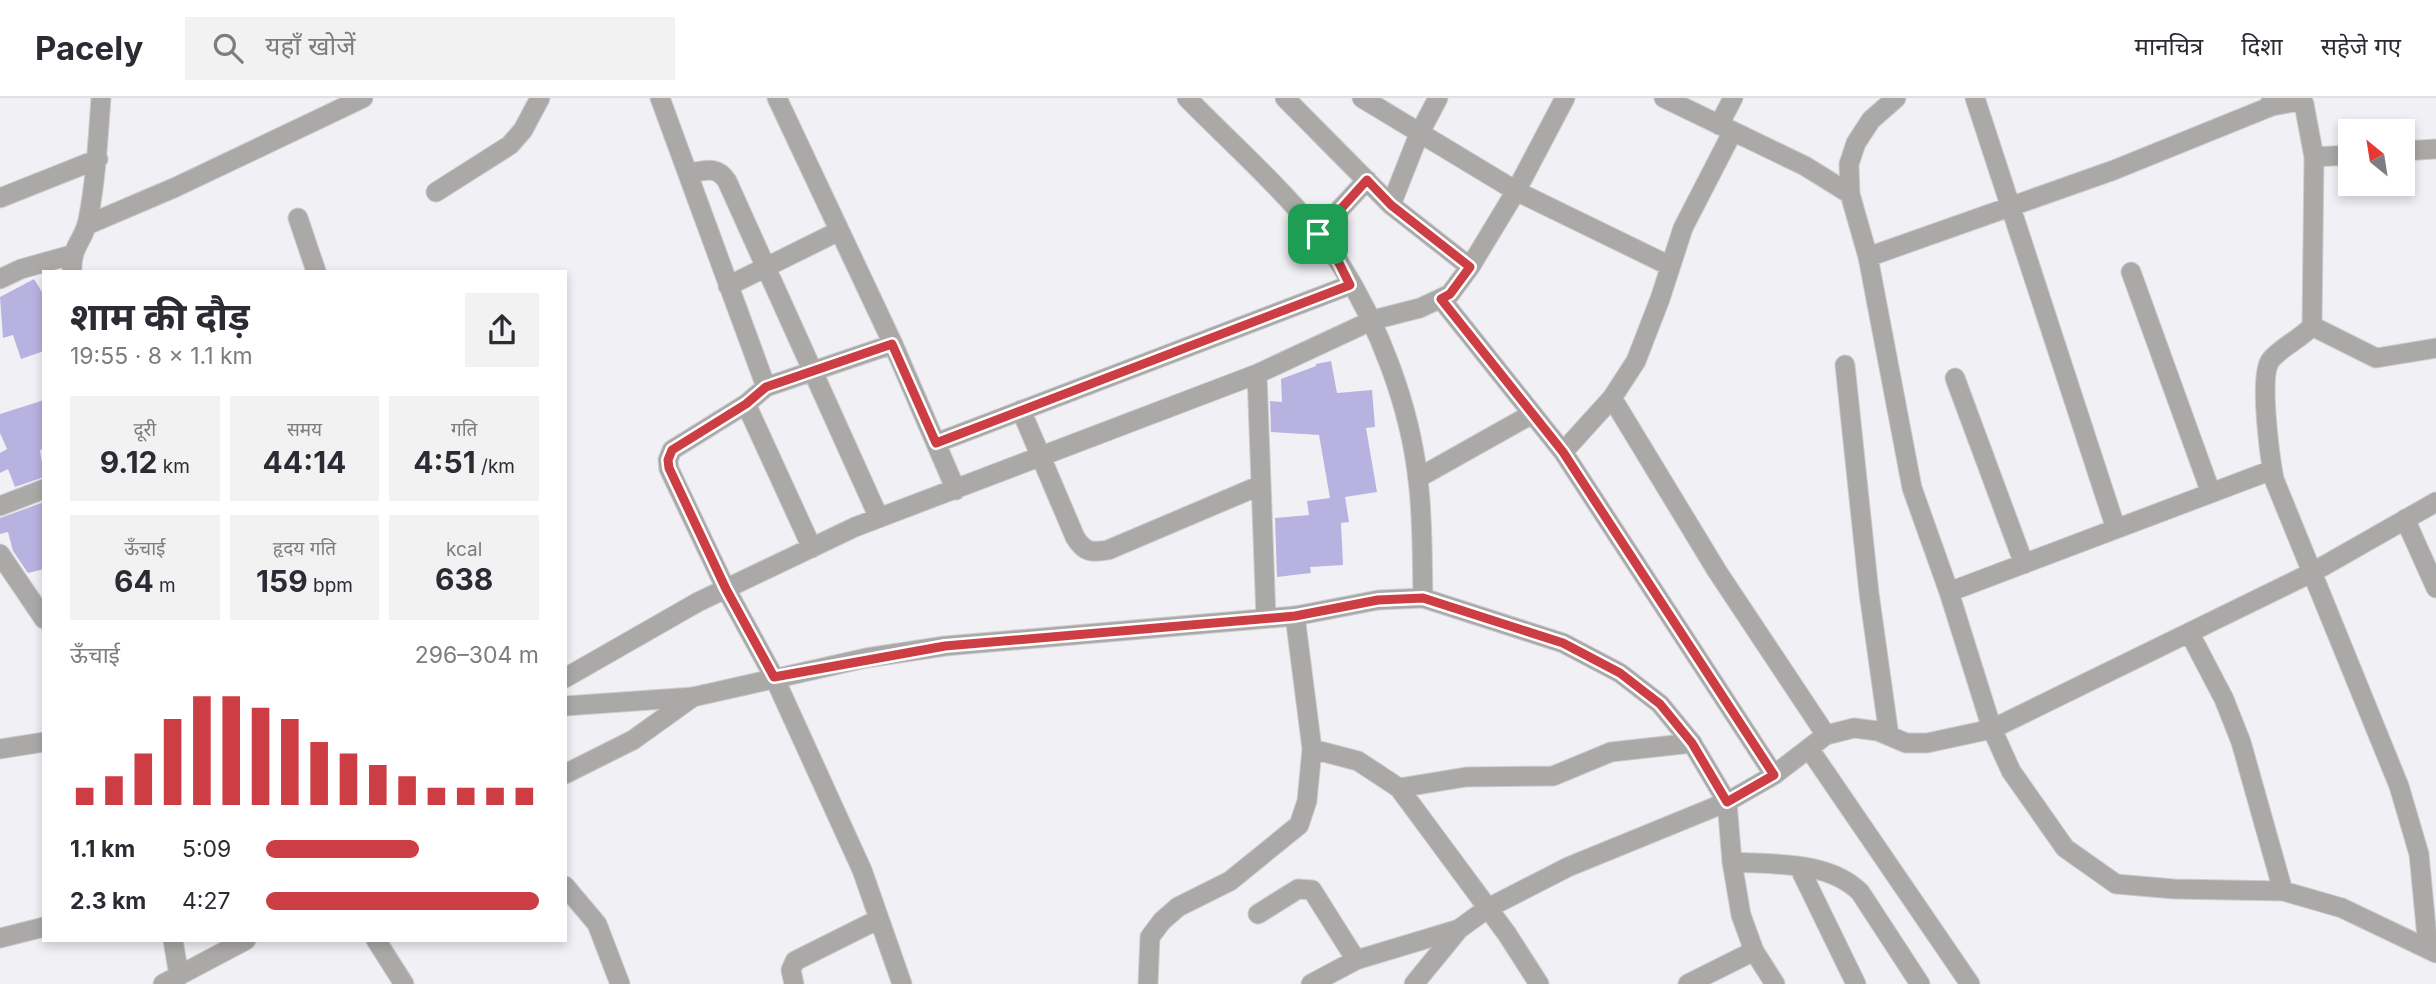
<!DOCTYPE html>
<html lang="hi">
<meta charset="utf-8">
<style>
:root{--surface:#fff;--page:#f2f2f3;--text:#2b2b33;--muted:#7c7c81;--line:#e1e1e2;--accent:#cd3d44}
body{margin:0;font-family:Inter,"Noto Sans Devanagari",sans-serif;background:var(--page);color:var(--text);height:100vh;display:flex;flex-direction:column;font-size:26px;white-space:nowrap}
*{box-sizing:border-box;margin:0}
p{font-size:23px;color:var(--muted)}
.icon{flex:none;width:38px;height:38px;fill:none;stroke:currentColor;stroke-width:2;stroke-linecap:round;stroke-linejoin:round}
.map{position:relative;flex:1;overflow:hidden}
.drawer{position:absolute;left:42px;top:172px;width:525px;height:672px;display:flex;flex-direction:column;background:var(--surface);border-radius:0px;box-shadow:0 4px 10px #0003}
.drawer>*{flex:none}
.needle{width:46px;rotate:330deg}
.controls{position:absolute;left:2338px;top:21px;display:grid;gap:14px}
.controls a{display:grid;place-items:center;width:77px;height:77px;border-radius:0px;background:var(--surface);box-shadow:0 4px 10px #0003;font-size:35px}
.pin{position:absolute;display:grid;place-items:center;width:60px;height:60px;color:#fff;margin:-30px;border-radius:14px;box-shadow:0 4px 10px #0006}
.round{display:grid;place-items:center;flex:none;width:74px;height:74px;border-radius:0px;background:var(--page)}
.head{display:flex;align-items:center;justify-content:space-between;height:119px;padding:0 28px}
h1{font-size:38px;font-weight:700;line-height:52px}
.figures{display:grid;grid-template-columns:repeat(3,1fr);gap:10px;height:119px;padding:7px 28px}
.figures div{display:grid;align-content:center;border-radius:0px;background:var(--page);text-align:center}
.figures b{font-size:30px;font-weight:700}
.figures small{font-size:19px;font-weight:400}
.figures p{font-size:19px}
.chart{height:196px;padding:14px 28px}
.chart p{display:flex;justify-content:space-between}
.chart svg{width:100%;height:126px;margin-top:7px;stroke:var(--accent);stroke-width:6}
ul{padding:0 28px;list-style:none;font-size:23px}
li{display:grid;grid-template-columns:112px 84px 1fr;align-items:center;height:52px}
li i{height:18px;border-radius:9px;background:var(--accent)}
header{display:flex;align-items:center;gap:42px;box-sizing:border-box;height:98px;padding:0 35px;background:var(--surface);border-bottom:2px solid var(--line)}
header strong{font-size:33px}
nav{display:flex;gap:38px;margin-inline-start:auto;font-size:24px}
.search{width:490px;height:63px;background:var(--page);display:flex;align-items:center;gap:18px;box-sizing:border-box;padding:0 24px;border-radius:0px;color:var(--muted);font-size:26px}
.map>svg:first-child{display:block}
</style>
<header>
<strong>Pacely</strong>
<div class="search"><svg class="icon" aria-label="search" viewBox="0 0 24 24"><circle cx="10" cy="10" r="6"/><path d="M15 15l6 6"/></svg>यहाँ खोजें</div>
<nav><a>मानचित्र</a><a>दिशा</a><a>सहेजे गए</a></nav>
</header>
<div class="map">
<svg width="2436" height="886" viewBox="0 0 2436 886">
<rect width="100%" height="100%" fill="#f1f1f5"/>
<!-- building -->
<path fill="#b8b2e1" d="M34,181L44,197V253L21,261L13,237L3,240L0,199Z
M1331,263L1337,295L1372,292L1375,329L1366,330L1377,394L1345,399L1349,424L1341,425L1343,467L1310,469L1311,475L1277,479L1275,420L1309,417L1307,403L1330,400L1319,337L1271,334L1270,303L1282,304L1281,281L1316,268V266Z
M44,302V351L40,352L44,379L15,389L8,371L0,375V355L7,351L0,335V316Z
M44,404V471L28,475L13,453L8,434L0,436V420Z"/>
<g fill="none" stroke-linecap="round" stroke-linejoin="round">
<defs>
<path id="minor" d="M660,0L766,289
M777,0L893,246L956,392
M1285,0L1391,107L1470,169
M1362,0L1516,93L1670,168
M1664,0L1805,68L1850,96
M1896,0L1871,22L1856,45L1849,66L1850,96L1868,159L1912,390L1949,494L1992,631L2011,673L2065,750L2116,786L2174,791L2283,793L2342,810L2436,855
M1975,0L2116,431
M2272,8L2294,4L2304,6L2314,59
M1719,27L1733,0
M2403,53L2436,51
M2350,57L2314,59L2312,228C2302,240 2278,251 2270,263C2259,280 2270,360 2274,381L2399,688L2419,756L2428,850
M690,75C706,72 717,68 727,83L879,420
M436,94L510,47L523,32L540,0
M0,100L98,61
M1391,107L1419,36L1438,0
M298,120L316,173
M87,127L176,89L363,0
M1317,136L1367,82
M1868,159L2114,72L2272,8L2271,0
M72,173C71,147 84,143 88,122C96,81 98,41 101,0
M2131,174L2211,395
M0,181L21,171L71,157
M728,188L839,133
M1441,201L1563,354L1774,677
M2312,228L2376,260L2436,250
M893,246L766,289L746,306L672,352L668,362L669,371L726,491L774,579L862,772L902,886
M1845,267L1869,495L1889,638
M1257,276L1266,520
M1955,280L2024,466
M1612,300L1717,473L1826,637
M746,306L812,450
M1021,312L1075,439C1084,454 1091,455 1108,452L1261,387
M936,345L1350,187
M1563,354L1612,300L1636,263L1660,201L1683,130L1732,35
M1418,380L1532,316
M0,408L44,391
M2405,421L2436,490
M0,456L44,521
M1949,494L2272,372
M2190,536L2224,601L2241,644L2283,793
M565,580L698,504L855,429L1257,276L1373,222L1420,210L1450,196L1470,169L1516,93L1565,0
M1312,651L1358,663L1399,690L1466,679L1553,678L1611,654L1692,645
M1810,652L1970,886
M565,676L633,642L693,599
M1399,690L1507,836L1539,886
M1732,764C1774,767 1827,762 1860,794L1920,886
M1799,769L1856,886
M565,788L597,826L620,886
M1258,816L1298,791L1312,792L1356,862
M0,840L44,829
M173,842L179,878
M376,842L404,886
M163,886L246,842
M794,886L791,872L795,863L877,822
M1148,886L1150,839L1162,823L1178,809L1230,783L1299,727L1307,703L1312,651L1295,518
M1311,886L1356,862L1459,831
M1414,886L1459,831L1488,810L1568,769L1727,704L1774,677L1826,637L1854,630L1878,633L1906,645H1927L1992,631L2313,474L2436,404
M1688,886L1754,853"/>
<path id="tertiary" d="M1187,0C1234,48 1303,109 1339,164C1379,227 1410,308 1418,382C1423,421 1422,461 1423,500
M565,608L693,599L866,560L945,548L1295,518L1378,502L1423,500L1563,545L1620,575L1660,606L1692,645L1727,704L1732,764L1741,817L1754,853L1775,886
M0,651L44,644"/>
</defs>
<!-- minor casing -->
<use href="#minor" stroke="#cdcdd0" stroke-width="21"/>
<!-- tertiary casing -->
<use href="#tertiary" stroke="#cdcdd0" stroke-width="21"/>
<!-- minor -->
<use href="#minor" stroke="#aaa9a8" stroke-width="19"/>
<!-- tertiary -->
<use href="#tertiary" stroke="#aaa9a8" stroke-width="19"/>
</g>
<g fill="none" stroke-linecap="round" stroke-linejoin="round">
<defs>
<path id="route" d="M1367,82L1391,107L1470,169L1450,196L1441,201L1563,354L1774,677L1727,704L1692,645L1660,606L1620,575L1563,545L1423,500L1378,502L1295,518L945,548L774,579L726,491L669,370L668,362L672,352L746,306L766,289L892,246L936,345L1350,187L1339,165L1318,136Z"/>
</defs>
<!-- route casing -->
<use href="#route" stroke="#fff" stroke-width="14"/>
<!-- route -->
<use href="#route" stroke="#cd3d44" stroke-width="9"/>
</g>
</svg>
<div class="controls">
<a><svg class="needle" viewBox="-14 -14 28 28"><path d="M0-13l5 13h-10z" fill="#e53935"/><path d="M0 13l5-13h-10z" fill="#7c7c81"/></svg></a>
</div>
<div class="pin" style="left:1318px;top:136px;background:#1e9e55"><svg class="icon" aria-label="arrive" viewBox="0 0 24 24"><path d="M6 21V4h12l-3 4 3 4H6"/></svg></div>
<section class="drawer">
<div class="head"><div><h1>शाम की दौड़</h1><p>19:55 · 8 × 1.1 km</p></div><a class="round"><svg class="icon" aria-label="share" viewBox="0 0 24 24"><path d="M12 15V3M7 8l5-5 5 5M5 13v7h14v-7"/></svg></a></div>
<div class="figures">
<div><p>दूरी</p><b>9.12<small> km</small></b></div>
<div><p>समय</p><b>44:14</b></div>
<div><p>गति</p><b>4:51<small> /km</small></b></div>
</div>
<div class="figures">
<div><p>ऊँचाई</p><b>64<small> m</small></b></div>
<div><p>हृदय गति</p><b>159<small> bpm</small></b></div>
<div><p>kcal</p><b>638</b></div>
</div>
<div class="chart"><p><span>ऊँचाई</span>296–304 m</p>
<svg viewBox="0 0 160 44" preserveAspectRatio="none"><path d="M5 44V38M15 44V34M25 44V26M35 44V14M45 44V6M55 44V6M65 44V10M75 44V14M85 44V22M95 44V26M105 44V30M115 44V34M125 44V38M135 44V38M145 44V38M155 44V38"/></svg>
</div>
<ul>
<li><b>1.1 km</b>5:09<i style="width:56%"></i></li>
<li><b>2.3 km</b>4:27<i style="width:100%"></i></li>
</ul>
</section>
</div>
